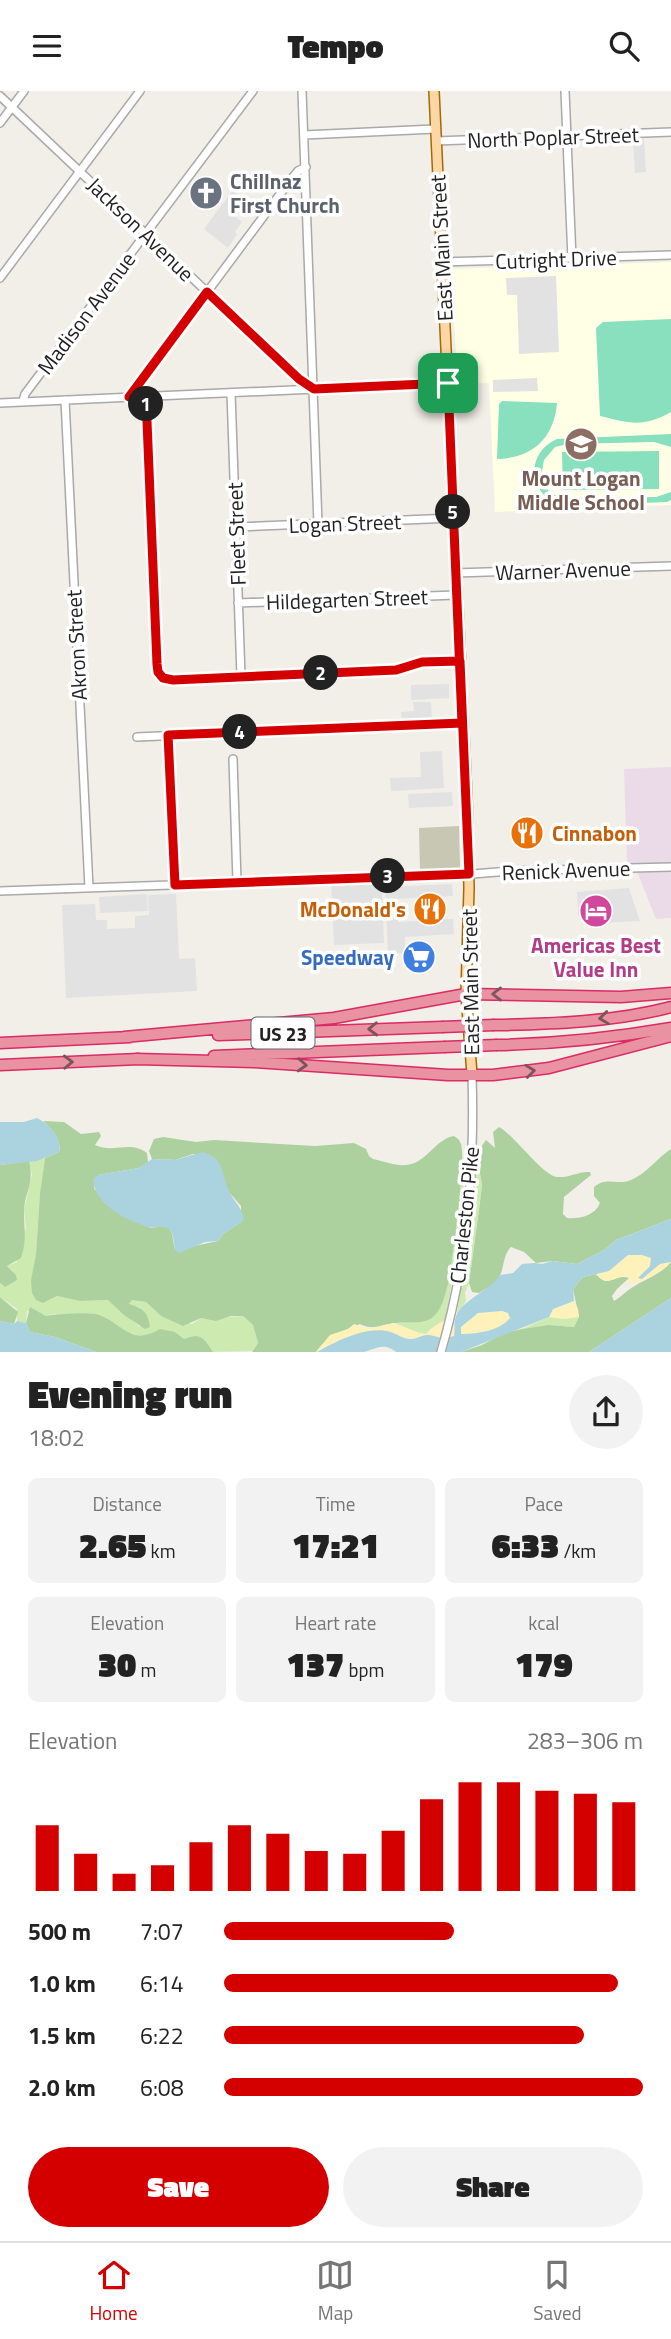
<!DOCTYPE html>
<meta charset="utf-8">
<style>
:root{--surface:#fff;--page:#f2f2f2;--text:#222;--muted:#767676;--line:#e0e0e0;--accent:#d40000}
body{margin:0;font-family:"Titillium Web",sans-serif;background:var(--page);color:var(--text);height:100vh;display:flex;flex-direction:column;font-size:26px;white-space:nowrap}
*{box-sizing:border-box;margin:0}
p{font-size:23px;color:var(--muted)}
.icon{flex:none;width:38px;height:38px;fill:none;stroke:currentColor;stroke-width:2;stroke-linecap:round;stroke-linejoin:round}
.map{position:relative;height:1261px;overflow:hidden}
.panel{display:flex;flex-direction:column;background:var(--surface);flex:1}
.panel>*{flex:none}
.pin{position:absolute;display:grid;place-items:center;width:60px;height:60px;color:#fff;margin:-30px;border-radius:14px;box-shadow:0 4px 10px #0006}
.km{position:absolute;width:35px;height:35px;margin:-18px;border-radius:50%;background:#222;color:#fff;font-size:19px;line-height:35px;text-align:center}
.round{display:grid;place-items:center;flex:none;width:74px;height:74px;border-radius:37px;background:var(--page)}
.summary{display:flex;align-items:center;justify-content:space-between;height:119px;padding:0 28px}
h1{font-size:38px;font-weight:800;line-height:52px}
.metrics{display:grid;grid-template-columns:repeat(3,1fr);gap:10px;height:119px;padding:7px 28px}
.metrics div{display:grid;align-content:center;border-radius:10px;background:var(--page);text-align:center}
.metrics b{font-size:35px;font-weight:800}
.metrics small{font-size:19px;font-weight:400}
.metrics p{font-size:19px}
.chart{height:196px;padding:14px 28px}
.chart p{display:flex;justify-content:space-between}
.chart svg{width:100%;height:126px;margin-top:7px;stroke:var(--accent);stroke-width:6}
.action{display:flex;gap:14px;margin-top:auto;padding:14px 28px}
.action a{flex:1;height:80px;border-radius:42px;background:var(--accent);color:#fff;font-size:28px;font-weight:800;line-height:80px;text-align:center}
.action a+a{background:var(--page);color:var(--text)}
ul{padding:0 28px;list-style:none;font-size:23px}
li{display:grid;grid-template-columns:112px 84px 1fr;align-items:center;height:52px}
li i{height:18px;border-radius:9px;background:var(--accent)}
header{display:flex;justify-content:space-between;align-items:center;height:91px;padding:0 28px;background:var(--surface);font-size:32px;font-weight:800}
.dock{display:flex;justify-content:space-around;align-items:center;height:98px;border-top:2px solid var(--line);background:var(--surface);font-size:19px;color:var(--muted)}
.dock a{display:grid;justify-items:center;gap:4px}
.dock .current{color:var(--accent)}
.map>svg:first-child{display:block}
</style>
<header><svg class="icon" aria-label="menu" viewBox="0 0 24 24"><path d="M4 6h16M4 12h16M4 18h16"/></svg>Tempo<svg class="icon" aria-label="search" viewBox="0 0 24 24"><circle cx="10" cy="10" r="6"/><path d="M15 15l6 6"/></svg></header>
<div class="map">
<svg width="671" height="1261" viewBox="0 0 671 1261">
<rect width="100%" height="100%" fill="#f2efe9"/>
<!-- industrial -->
<path fill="#ebdbe8" d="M671,676V827L656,828L638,783L627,773L624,678Z"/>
<!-- education -->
<path fill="#ffffe5" d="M671,171V414L495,421L489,292L458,293L451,178Z"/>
<!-- construction -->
<path fill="#c7c7b4" d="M459,735L460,778L420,780L419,737Z"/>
<!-- grass -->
<path fill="#cdebb0" d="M462,1057L464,1083L473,1085L480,1083L482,1094L469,1192L465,1202L466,1210C455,1230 439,1228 426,1243L419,1242L394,1232L421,1231L460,1086Z
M45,1067L40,1102L36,1163L32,1189L43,1212L57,1205L80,1210L109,1209L140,1236L141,1217L129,1213L132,1209L146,1211L161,1225L192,1233L201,1227C217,1230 227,1225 243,1225L253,1234L258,1252L252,1260L213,1261C204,1247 201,1241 184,1248L175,1241H165L148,1245L129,1243L109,1229L89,1222L70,1224L54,1223L46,1225L37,1220H27L26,1232L17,1230V1218L0,1206V1192L5,1196L16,1184L7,1175L17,1171L26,1136L24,1119L32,1084L29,1070Z
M549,1226L564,1228L579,1226L574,1236L548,1234L522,1238Z"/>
<!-- forest -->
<path fill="#add19e" d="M43,1030L64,1031L81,1043L99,1041L101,1045L95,1054C114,1063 129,1049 147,1062L148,1071L139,1077L98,1084L94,1097L105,1112L123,1125L151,1137L162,1135L169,1137L172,1143L175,1159L218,1150L223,1143L241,1131V1115L228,1100L218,1071L193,1063L175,1069L152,1068L149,1060L154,1048L163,1046L196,1051L214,1049L315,1055L354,1052L366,1058L369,1065L373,1068C383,1070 396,1075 406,1074C426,1073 435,1048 454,1045C458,1048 459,1048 461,1053C466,1067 452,1174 448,1193C445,1203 443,1215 436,1223C426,1235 409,1230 396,1232C380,1233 375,1240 360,1233C340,1242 330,1242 316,1261H252L258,1252L253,1234L243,1225H231L216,1230L201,1227L183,1235L161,1225L146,1211L132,1209L129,1213C143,1217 148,1221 150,1236L145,1238L124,1224L108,1209L80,1210L57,1205L43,1212L36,1209L32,1202L31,1189L36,1163L40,1102L45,1067L59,1061C62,1049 52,1038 43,1030Z
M499,1036C515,1045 543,1085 557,1086C569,1087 579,1080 590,1081L591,1084L564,1106L563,1123L567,1127C579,1128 595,1125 600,1112L594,1105V1096C607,1085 617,1095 631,1089C646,1083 657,1067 671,1058V1128L616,1149L604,1159L577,1173L552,1170L536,1172L524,1161L511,1156C502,1165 505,1178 498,1188C493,1195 485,1198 479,1202L472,1201L469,1192L480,1111L482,1094L478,1071L481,1056L486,1049L495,1057L493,1041Z
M29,1070C35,1094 24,1101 24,1121C24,1138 27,1150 21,1167L7,1175L16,1184L17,1189L5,1196L0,1192V1074Z
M671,1170V1207L589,1261H461L482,1254L504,1242L522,1238L548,1234L574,1236L579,1226L573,1198L583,1186L596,1183C609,1199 614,1182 629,1187L617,1198L612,1205L614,1210C621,1206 626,1200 633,1196C645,1188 662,1183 671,1170Z
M0,1206L18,1221L14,1233L0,1230Z
M30,1216L46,1225C53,1223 88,1221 96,1223C123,1231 129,1256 160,1238L175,1241L184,1248C201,1241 204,1247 213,1261H96L55,1246L30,1241L26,1232Z"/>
<!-- sand -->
<path fill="#fff1ba" d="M629,1164H642L651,1167L650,1175L639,1187L660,1173L671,1171C660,1184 644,1189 629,1193V1187L626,1185C611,1187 607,1196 596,1183L609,1180Z
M574,1210L578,1218L579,1226L564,1228L549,1226L553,1218Z
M502,1220L508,1222L510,1228C499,1240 477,1242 461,1243V1236L478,1222Z
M455,1226L454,1245L440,1249L427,1244L411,1248L398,1245L391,1241L344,1247L316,1261L330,1244L348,1238L354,1233L369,1238L394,1232L419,1242L426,1243L439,1232Z"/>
<!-- pitch -->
<path fill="#88e0be" d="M671,228V321C643,337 629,332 600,325L596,237L603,231Z
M502,310L557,312C554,347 533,367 497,368L499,313Z
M671,343V356L654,351L568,353L555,356L544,369L541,386L549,401L561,407L656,406L671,401V409L667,411L564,415C529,407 523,363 557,348Z
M659,360V398L563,399L562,361Z"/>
<!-- parking -->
<path fill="#e2e2e2" d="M633,48H644L646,81L635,82Z
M233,99L245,109L233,124L242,131L235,141L237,143L228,157L204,138Z
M556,185L559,261L519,263L517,204H507L506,187Z
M537,287L538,300L493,301V289Z
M449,593V607L411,609V594Z
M413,611H431L432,629L402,630L401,621L414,620Z
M442,660L444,697L391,700L390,687L421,686L420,661Z
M452,701L453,715L409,717L408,703Z
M382,790L384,852L334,854L331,792Z
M452,793L453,805L397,808L398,831L453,828L454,843L405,846V862L388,863L385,796Z
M629,797L640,830L604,832L596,826L578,825L577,801Z
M147,803L148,820L100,822L99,806Z
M176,803L179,868L195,867L197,900L66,907L62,814L95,813L96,829H107V838L135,837V825L149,824L148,804Z"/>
<!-- water -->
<path fill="#aad3df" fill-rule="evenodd" d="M37,1027C50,1034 62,1046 59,1061L37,1070L0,1074V1031H24Z
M203,1061C209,1063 214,1065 218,1070C223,1078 224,1089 228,1098C233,1110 242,1115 244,1129L223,1143L218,1150L205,1151L179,1162L175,1159C174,1153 174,1143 169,1138C163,1133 155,1138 148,1136C126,1129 95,1114 93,1088L98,1084L139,1077L152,1068L175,1069Z
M671,1128V1171L660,1173L642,1188L638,1187L650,1175L651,1167L642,1164H628L609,1180L583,1186L573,1198L574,1210L553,1218L549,1226L461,1261H396C383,1251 376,1258 364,1261C350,1261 331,1261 317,1261C337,1250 367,1234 391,1241C397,1243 403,1248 411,1248C416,1248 422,1244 427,1244C441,1245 438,1250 454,1245C455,1239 454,1233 455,1228C459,1210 490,1200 500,1184L513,1182L522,1173L534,1172L542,1173L552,1170L577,1173L604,1159L616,1149ZM502,1220L508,1222L510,1227C500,1240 476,1243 461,1243V1236L478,1222Z
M671,1207V1261H589Z
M0,1230L14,1233L17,1230L26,1232L30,1241L55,1246L96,1261H0Z"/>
<!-- pier -->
<path fill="#fff" d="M465,1076L475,1078L469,1150L457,1221L446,1261H436L445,1229L460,1150Z"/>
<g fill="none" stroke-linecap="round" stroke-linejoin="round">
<defs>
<path id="minor" d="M302,0L318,433
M565,0L572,168
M0,5L299,288L314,298
M0,32L24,0
M304,44L435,38
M436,50L671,41
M441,171L671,164
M0,187L140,0
M231,302L241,585
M129,306L292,87L298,80L306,76
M146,306L157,573L158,581L163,587L173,589L396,579L423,571L460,570
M65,309L89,797
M23,310L25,303L253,0
M0,312L448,292
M236,436L453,427
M455,482L671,475
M238,512L456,504
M168,644L175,794
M137,646L462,632
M233,668L237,790
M0,800L460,784L510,780L671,776
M441,1261C467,1172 475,1077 472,984"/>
<path id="major" d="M434,0L467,708L469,797L466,903L472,984"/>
<path id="highway" d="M494,934C553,933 614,931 671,916
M218,944L442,936
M124,946L334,927L466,903L621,906L671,902
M0,952L130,946
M497,954C556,953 613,947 671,937
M214,965L444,956
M136,968L254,971L448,984H493L549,977L671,945
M0,974L139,968"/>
</defs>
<!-- minor casing -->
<use href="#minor" stroke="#a9a9a9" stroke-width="10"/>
<!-- major casing -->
<use href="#major" stroke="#a06b00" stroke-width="12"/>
<!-- highway casing -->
<use href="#highway" stroke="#dc2a67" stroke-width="13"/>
<!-- minor -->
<use href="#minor" stroke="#fff" stroke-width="7"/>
<!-- major -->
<use href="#major" stroke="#fcd6a4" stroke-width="9"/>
<!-- highway -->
<use href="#highway" stroke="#e892a2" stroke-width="10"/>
<defs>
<path id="highway-bridge" d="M442,936L494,934
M444,956L497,954"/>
</defs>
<!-- highway-bridge casing -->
<use href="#highway-bridge" stroke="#dc2a67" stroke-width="13" stroke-linecap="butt"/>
<!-- highway-bridge -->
<use href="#highway-bridge" stroke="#e892a2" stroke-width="10"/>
</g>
<!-- one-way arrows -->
<defs><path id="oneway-chevron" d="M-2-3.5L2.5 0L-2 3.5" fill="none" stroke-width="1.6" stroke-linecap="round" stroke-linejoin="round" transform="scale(1.75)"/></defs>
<g stroke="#7b545c">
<use href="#oneway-chevron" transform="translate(497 903) rotate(180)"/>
<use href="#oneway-chevron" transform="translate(604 927) rotate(173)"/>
<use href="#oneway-chevron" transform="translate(373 938) rotate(178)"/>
<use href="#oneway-chevron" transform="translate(68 971) rotate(-2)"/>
<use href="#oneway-chevron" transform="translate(302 974) rotate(3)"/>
<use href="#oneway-chevron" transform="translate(530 980) rotate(-7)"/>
</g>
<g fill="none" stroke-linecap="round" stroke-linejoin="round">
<defs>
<path id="route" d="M448,292L314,298L299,288L207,201L129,306H146L157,573L158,581L163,587L173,589L396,579L422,571L460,570L469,783L175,794L168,644L462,632C458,519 452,405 448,292"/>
</defs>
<!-- route casing -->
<use href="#route" stroke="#fff" stroke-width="14"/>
<!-- route -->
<use href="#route" stroke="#d40000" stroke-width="9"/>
</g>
<!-- icons -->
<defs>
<symbol id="church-disc" viewBox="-11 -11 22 22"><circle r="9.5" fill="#6b7280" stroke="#fff"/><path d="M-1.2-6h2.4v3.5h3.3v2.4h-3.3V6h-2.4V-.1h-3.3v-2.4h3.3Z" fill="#fff"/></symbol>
<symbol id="school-disc" viewBox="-11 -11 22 22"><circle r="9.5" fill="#8d6e63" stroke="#fff"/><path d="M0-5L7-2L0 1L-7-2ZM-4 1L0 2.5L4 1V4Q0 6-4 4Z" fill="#fff"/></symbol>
<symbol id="restaurant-disc" viewBox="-11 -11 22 22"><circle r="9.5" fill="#e8710a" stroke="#fff"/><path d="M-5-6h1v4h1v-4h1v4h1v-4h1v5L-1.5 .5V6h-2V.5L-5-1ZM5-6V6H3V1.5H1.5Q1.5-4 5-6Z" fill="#fff"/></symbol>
<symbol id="hotel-disc" viewBox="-11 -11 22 22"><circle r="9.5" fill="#d1479c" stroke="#fff"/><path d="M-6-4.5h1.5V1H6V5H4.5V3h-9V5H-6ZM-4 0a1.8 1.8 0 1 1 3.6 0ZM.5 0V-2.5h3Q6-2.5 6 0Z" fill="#fff"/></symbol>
<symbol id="supermarket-disc" viewBox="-11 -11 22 22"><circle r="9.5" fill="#3f7fe0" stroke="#fff"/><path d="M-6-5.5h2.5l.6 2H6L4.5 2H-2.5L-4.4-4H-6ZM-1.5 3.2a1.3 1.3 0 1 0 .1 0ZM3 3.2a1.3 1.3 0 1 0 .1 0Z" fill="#fff"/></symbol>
</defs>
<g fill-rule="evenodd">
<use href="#church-disc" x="187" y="83" width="38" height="38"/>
<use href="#school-disc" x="562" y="334" width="38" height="38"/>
<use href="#restaurant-disc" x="508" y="723" width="38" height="38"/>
<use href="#restaurant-disc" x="411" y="799" width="38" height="38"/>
<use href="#hotel-disc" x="577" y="801" width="38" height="38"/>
<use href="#supermarket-disc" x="400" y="847" width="38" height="38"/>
</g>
<g text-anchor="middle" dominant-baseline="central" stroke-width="7" stroke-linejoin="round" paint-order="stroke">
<!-- shield labels -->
<rect fill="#fff" stroke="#646464" stroke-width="2" x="251.5" y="926.5" width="63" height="31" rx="5"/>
<g font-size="19" font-weight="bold" fill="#222">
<text x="283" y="942">US 23</text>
</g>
<!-- street labels -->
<g font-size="21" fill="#222" stroke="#fff">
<text transform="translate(553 46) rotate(-2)">North Poplar Street</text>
<text transform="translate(141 138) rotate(44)">Jackson Avenue</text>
<text transform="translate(441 157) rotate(-93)">East Main Street</text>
<text transform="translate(556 168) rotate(-2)">Cutright Drive</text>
<text transform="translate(86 222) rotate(-53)">Madison Avenue</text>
<text transform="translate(345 432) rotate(-2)">Logan Street</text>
<text transform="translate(236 443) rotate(-92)">Fleet Street</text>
<text transform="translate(563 479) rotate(-2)">Warner Avenue</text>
<text transform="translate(347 508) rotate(-2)">Hildegarten Street</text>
<text transform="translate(76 554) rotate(-93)">Akron Street</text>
<text transform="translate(566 779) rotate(-2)">Renick Avenue</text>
<text transform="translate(470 891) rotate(-91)">East Main Street</text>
<text transform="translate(464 1124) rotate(-84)">Charleston Pike</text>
</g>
<!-- worship labels -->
<g font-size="21" font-weight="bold" fill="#5b616d" stroke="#fff" text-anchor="start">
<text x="230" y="90">Chillnaz<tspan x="230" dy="24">First Church</tspan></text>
</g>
<!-- education labels -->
<g font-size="21" font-weight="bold" fill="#785e54" stroke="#fff">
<text x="581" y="387">Mount Logan<tspan x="581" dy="24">Middle School</tspan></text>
</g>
<!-- food labels -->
<g font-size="21" font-weight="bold" fill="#c56008" stroke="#fff" text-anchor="start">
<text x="552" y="742">Cinnabon</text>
<text x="406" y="818" text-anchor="end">McDonald's</text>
</g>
<!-- hotel labels -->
<g font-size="21" font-weight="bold" fill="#b23c85" stroke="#fff">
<text x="596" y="854">Americas Best<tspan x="596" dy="24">Value Inn</tspan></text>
</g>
<!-- shop labels -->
<g font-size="21" font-weight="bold" fill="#366cbe" stroke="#fff" text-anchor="end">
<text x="394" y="866">Speedway</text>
</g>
</g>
</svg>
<div class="pin" style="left:448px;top:292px;background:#1e9e55"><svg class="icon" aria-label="arrive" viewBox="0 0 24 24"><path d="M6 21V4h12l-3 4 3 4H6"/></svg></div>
<b class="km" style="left:146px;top:313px">1</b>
<b class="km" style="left:321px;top:582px">2</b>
<b class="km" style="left:388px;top:785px">3</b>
<b class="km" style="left:240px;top:641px">4</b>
<b class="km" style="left:453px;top:421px">5</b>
</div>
<section class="panel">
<div class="summary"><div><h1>Evening run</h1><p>18:02</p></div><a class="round"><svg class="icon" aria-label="share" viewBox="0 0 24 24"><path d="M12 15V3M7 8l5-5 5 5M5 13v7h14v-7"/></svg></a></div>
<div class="metrics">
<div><p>Distance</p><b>2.65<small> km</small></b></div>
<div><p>Time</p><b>17:21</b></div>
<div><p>Pace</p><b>6:33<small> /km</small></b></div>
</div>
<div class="metrics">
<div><p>Elevation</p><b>30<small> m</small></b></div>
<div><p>Heart rate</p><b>137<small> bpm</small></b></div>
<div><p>kcal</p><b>179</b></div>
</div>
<div class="chart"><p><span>Elevation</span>283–306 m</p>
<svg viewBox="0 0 160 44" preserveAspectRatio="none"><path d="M5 44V21M15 44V31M25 44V38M35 44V35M45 44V27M55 44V21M65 44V24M75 44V30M85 44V31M95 44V23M105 44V12M115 44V6M125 44V6M135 44V9M145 44V10M155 44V13"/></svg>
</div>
<ul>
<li><b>500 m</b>7:07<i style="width:55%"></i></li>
<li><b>1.0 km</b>6:14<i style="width:94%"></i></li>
<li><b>1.5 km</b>6:22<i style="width:86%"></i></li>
<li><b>2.0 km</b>6:08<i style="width:100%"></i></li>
</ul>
<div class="action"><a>Save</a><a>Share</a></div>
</section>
<nav class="dock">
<a class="current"><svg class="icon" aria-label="home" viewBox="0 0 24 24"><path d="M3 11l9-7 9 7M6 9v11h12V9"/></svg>Home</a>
<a><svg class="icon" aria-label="map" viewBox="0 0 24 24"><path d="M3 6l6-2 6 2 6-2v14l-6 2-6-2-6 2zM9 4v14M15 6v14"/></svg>Map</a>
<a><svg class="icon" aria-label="saved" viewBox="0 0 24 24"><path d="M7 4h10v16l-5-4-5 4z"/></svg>Saved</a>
</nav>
